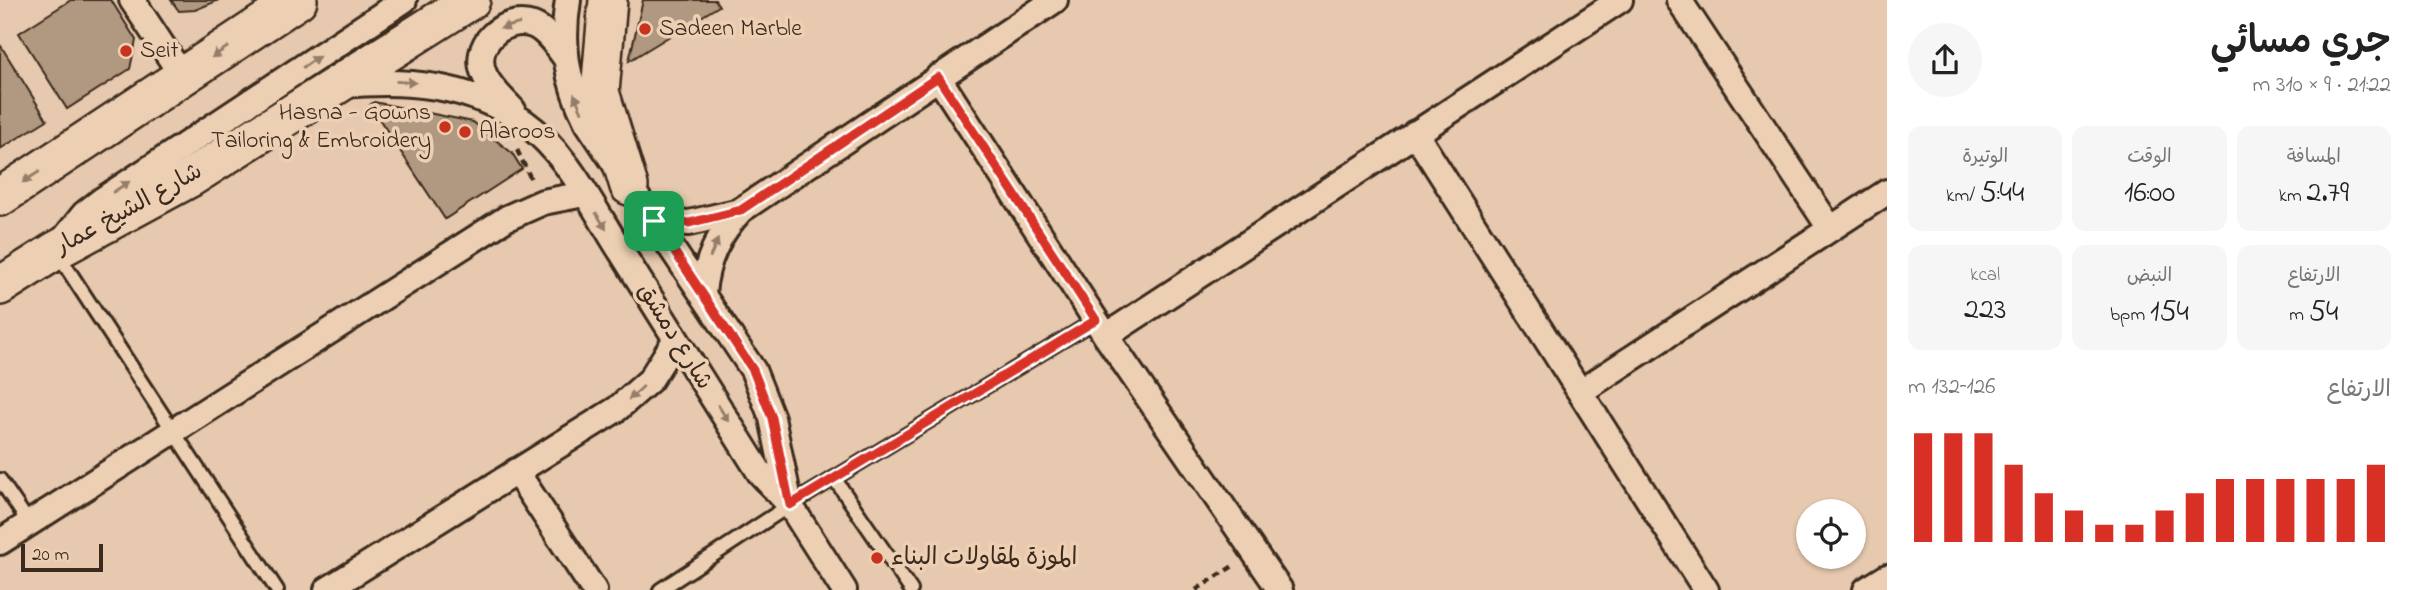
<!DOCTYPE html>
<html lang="ar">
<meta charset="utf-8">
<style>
:root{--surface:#fff;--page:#f6f6f6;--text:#222;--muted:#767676;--accent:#d93025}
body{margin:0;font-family:"Indie Flower","Playpen Sans Arabic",sans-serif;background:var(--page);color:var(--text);direction:rtl;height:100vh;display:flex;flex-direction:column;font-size:26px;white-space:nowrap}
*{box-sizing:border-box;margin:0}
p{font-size:23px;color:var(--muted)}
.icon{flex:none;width:38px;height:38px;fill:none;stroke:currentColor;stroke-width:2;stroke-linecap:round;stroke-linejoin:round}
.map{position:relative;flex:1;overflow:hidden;direction:ltr}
.drawer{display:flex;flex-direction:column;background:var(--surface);width:525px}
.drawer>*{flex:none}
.fabs{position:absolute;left:1796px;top:499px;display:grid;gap:14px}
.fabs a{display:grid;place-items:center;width:70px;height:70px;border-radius:50%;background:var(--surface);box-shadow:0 2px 5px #0004;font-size:35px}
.scale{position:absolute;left:21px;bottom:18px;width:82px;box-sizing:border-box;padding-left:7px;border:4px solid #3b2a1e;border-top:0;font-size:19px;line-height:24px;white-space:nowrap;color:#3b2a1e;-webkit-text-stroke:5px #edd0b4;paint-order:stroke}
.pin{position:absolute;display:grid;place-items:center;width:60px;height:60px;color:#fff;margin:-30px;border-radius:14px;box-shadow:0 4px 10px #0006}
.round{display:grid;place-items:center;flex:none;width:74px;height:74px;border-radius:37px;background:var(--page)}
.headline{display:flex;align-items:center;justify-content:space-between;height:119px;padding:0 21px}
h1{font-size:38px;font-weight:600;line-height:52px}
.figures{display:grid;grid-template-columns:repeat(3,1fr);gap:10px;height:119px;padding:7px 21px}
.figures div{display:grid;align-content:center;border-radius:14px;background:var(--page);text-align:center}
.figures b{font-size:30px;font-weight:600}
.figures small{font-size:19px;font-weight:400}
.figures p{font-size:19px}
.chart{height:196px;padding:14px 21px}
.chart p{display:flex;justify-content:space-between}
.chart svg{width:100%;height:126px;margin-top:7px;stroke:var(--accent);stroke-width:6}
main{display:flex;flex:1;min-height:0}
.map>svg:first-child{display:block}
</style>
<main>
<section class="drawer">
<div class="headline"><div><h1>جري مسائي</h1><p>21:22 · 9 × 310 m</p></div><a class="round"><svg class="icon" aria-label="share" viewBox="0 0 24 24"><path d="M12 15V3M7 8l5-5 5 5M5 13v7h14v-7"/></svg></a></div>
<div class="figures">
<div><p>المسافة</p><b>2.79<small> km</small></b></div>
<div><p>الوقت</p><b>16:00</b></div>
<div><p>الوتيرة</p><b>5:44<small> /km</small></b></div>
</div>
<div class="figures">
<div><p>الارتفاع</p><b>54<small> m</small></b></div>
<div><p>النبض</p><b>154<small> bpm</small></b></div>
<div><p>kcal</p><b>223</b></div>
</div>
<div class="chart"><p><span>الارتفاع</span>126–132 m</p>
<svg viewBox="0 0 160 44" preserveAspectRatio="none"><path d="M5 44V6M15 44V6M25 44V6M35 44V17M45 44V27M55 44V33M65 44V38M75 44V38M85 44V33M95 44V27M105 44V22M115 44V22M125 44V22M135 44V22M145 44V22M155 44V17"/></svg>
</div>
</section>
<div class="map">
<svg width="1887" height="590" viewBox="0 0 1887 590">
<rect width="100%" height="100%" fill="#e6c9ae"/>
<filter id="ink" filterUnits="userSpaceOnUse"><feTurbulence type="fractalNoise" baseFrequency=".0143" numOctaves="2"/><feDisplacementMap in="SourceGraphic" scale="14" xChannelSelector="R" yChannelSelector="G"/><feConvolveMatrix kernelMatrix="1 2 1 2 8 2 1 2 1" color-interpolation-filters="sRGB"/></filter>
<g filter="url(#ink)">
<!-- building -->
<path fill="#b19881" stroke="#3b2a1e" stroke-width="2" d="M71,0H111L136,40L130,69L67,109L19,33Z
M171,0H219L195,10L179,11Z
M643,0H715L719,6L629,61Z
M1,46L47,120L0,149V47Z
M374,102L473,122L512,153L522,169L445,219L370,105Z"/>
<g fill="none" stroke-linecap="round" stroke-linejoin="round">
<defs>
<path id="lane" d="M57,253L277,590
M834,478L911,590
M0,480L29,523
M660,590L790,505L1096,320"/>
<path id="street" d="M132,0L183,77
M568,0C561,45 566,81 587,122L753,370L772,418L790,505
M1679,0L1830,228
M938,77L1106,336L1280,590
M342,85C408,79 468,84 524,122C568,153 594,210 622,253C668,327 714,400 760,473L790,505L844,590
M513,110C503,99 491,89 485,76C470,46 503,15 533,25C546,30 556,45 564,56
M1415,133L1706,590
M654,221L689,223L740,211
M64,239L84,214L102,200L404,0
M703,293C706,260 718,235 741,210L1055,0
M1106,336L1620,0
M1580,392L1887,192
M516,471L594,590
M0,542L507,218L543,202L584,194
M327,590L617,409L650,380L676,339
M1866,590L1887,577"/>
<path id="primary" d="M608,0L600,92L629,186
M0,197L298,0
M0,286L55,251L190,178L471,0"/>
</defs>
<!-- lane casing -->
<use href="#lane" stroke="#3b2a1e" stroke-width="18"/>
<!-- street casing -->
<use href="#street" stroke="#3b2a1e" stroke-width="30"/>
<!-- primary casing -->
<use href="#primary" stroke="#3b2a1e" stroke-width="42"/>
<!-- path -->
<path stroke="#3b2a1e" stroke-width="4.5" stroke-dasharray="7 5" stroke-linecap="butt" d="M517,150L531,179
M1196,590L1233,566"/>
<!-- lane -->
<use href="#lane" stroke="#edd0b4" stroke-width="12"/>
<!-- street -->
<use href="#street" stroke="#edd0b4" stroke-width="24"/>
<!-- primary -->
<use href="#primary" stroke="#edd0b4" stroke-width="37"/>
</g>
<!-- one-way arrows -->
<defs><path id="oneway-solid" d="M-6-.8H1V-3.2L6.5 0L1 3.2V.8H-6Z" transform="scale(1.75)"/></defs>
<g fill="#947d69">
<use href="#oneway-solid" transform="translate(510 26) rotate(165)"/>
<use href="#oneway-solid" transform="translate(220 52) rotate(146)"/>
<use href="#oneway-solid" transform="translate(311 62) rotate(-33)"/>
<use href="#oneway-solid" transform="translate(406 82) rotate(3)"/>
<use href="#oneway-solid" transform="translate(578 103) rotate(-114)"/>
<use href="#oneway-solid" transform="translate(31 177) rotate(147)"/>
<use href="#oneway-solid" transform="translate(121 187) rotate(-33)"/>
<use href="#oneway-solid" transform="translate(601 221) rotate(58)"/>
<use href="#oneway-solid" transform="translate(714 248) rotate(-66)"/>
<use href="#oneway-solid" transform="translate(636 393) rotate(138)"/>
<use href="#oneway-solid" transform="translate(723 413) rotate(58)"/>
</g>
</g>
<g fill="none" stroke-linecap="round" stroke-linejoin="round" filter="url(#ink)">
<defs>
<path id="route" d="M938,77L1096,320L790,505L772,418L753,370L654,221L689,223L741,210Z"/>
</defs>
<!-- route casing -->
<use href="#route" stroke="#fff" stroke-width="14"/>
<!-- route -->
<use href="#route" stroke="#d93025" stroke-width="9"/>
</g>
<!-- markers -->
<g fill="#c8321e" stroke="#edd0b4" stroke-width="2.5">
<circle cx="645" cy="29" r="7"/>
<circle cx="126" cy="51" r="7"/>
<circle cx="445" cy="127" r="7"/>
<circle cx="465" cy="132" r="7"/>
<circle cx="877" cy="558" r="7"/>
</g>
<g text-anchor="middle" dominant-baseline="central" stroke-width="7" stroke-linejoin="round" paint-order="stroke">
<!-- poi labels -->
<g font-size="24" fill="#3b2a1e" stroke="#edd0b4" text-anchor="start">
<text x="659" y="29">Sadeen Marble</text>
<text x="140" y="51">Seit</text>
<text x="431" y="113" text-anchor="end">Hasna - Gowns<tspan x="431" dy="28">Tailoring &amp; Embroidery</tspan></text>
<text x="479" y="132">Alaroos</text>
<text x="891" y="558">الموزة لمقاولات البناء</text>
</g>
<!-- street labels -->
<g font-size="24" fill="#3b2a1e" stroke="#edd0b4">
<text transform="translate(129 210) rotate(-29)">شارع الشيخ عمار</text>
<text transform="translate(674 337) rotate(58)">شارع دمشق</text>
</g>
</g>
</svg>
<div class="fabs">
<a><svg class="icon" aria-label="locate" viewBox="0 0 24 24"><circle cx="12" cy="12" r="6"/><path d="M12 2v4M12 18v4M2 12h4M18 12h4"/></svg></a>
</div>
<div class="scale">20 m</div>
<div class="pin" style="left:654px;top:221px;background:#1e9e55"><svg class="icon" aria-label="arrive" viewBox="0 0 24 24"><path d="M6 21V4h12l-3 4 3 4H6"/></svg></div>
</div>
</main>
